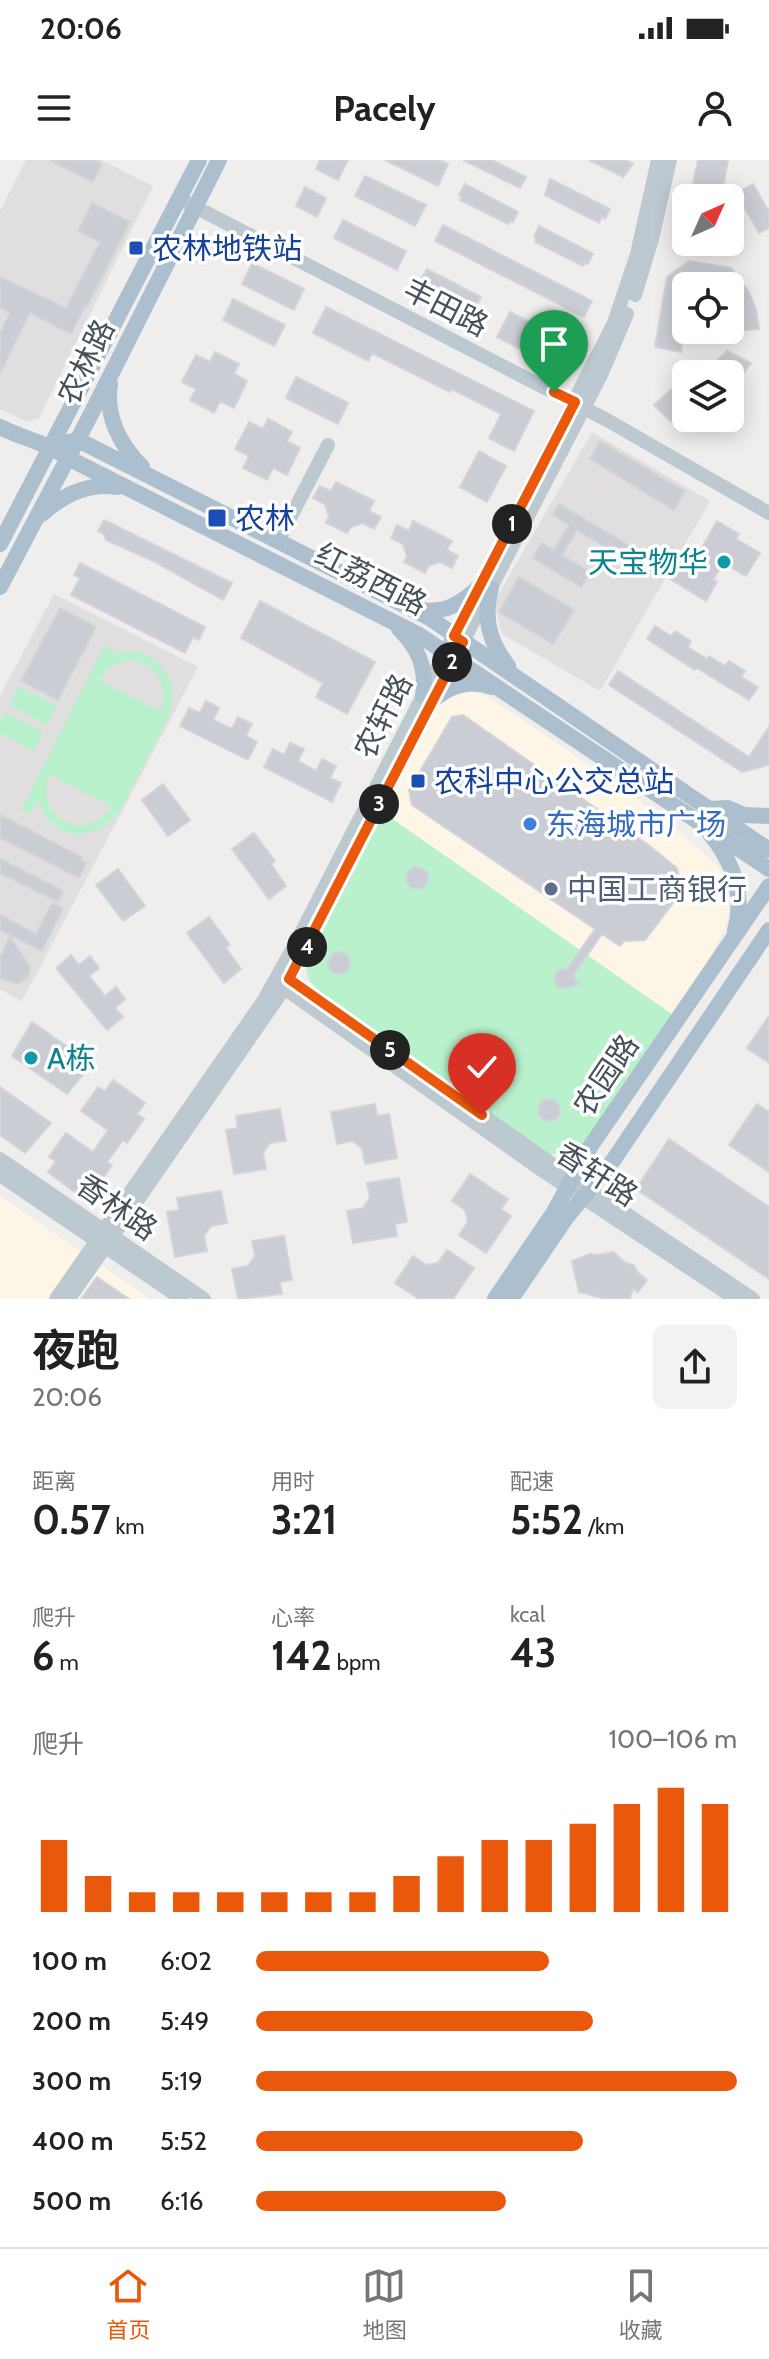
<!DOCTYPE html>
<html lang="zh">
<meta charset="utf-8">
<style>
:root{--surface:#fff;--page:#f2f2f2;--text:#222;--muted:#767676;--line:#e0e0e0;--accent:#ea580c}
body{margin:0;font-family:Cabin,"Noto Sans SC",sans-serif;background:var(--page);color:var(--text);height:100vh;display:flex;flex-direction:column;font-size:30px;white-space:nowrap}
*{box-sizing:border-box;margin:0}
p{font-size:26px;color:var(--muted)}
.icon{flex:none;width:44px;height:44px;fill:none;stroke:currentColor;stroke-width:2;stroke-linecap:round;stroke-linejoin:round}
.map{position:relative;height:1139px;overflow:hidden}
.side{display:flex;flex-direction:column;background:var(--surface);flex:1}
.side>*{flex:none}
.needle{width:52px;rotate:45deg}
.buttons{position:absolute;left:672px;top:24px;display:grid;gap:16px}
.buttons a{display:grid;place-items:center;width:72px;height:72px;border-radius:12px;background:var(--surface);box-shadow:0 4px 20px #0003;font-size:40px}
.pin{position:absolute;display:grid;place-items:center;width:68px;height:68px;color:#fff;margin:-82px -34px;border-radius:50% 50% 50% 0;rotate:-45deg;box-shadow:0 0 8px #0007}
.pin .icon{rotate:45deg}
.km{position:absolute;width:40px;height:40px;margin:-20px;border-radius:50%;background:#222;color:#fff;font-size:22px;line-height:40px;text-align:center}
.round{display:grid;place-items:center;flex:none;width:84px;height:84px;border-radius:12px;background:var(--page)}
.summary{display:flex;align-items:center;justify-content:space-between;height:136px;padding:0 32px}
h1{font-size:44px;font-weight:700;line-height:60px}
.metrics{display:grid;grid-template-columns:repeat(3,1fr);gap:12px;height:136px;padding:8px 32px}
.metrics div{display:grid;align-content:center}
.metrics b{font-size:40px;font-weight:700}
.metrics small{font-size:22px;font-weight:400}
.metrics p{font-size:22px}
.chart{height:224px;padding:16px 32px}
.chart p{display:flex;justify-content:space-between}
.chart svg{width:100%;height:144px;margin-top:8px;stroke:var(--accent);stroke-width:6}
ul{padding:0 32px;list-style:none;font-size:26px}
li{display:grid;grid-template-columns:128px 96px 1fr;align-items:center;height:60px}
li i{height:20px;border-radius:10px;background:var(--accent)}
.status{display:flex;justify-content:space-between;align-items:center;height:56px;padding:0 40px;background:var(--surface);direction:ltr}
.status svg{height:22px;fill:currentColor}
header{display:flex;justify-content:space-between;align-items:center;height:104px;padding:0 32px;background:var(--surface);font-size:36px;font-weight:700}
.tabs{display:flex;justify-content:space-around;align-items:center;height:112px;border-top:2px solid var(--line);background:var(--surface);font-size:22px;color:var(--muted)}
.tabs a{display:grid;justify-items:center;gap:4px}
.tabs .on{color:var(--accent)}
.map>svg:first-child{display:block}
</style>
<div class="status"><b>20:06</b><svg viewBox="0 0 49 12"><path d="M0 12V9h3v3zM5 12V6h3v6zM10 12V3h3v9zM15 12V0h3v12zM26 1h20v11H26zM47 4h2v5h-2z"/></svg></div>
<header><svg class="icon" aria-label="menu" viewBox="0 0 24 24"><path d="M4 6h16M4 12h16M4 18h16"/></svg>Pacely<svg class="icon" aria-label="person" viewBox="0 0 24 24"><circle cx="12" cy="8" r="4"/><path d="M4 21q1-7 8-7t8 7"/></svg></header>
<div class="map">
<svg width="769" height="1139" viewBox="0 0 769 1139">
<rect width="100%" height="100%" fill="#f0eded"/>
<!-- commercial -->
<path fill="#fdf5e5" d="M468,530L489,537L557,583L673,665L721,710L728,730L729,753L725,768L711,796L673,855L381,651L432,551L448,535Z
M0,1036L150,1139H0Z"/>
<!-- education -->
<path fill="#e1dedf" d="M26,0H102L153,26L39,258L27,262L0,249V51Z
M592,272L710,341L600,531L502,474L494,442Z
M54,434L198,507L22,841L0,829V536Z"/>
<!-- green -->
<path fill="#b8f1cb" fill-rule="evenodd" d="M105,485L114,489L112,494C151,481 184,517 169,555L120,651L102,669L77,675L61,670L47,659L37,640L30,654L21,650ZM132,500C157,505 170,527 160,551L99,520L112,505ZM50,615L111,646V647C86,686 32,657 50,615Z
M19,526L57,546L47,565L9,545Z
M5,552L43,572L33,591L0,573V562Z
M381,651L673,855L587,983C574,994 560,994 543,994L328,840C311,823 302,818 309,793Z"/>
<!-- building -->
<path fill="#cacdd3" stroke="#d1d4da" stroke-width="2" d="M49,0H94L102,4L93,22Z
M320,0H348L338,20L316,9Z
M385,0H439L448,4L438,26Z
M463,0H492L526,17L520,28Z
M589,0H626L633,4L623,17Z
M698,0H728L721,38H690Z
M365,16L426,45L415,66L355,36Z
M550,19L610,49L605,59L602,57L599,63L545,35Z
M465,24L518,52L513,62L510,61L508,64L460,40L462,36L459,35Z
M753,24L769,52V68L759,73L742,43L746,40L741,31Z
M305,27L326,38L317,57L296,46Z
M92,43L130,62L87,147L85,146L71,174L30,153L0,213V173L10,153L0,148V117L66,148L100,82L78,71Z
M343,60L406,91L397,110L334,78Z
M443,65L592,141L584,157L435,81Z
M539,66L593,94L588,104L585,103L583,106L535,82L536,78L534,77Z
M689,101L731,108L749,132L756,150L759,169L733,171L730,126H686V158L681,192L655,187L667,117Z
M252,103L304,129L294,150L242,124Z
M427,109L481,137L468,162L413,134Z
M233,139L285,165L274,186L223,160Z
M326,147L534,251L514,291L489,278L501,254L452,229L450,232L372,193L368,201L313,173Z
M510,152L565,180L552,206L497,177Z
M727,191L751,203L730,231V214H703Z
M215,192L239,204L234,214L247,221L234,248L220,241L214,253L190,240L196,229L182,222L196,195L210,202Z
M296,217L348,243L338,264L286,238Z
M686,221V255L675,265L654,245L669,231Z
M268,259L292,272L287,281L300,288L287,315L273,308L267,320L243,308L249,296L235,289L249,262L263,269Z
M600,281L685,331L674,350L590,299Z
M479,291L506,306L487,342L460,327Z
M336,322L374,341L369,351L381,357L374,369L363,363L351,367L347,373L326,363L329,356L325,344L313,338L320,326L331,331Z
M559,344L638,391L631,402L577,370L562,395L590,412L581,427L533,398L542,383L554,390L569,365L553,355Z
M104,360L232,423L223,440L153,401L106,380L104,374L98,371Z
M413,361L452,381L447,390L458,396L452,408L440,402L428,406L425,413L404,402L407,396L403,384L391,378L397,365L409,371Z
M717,361L739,374L736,379L760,393L746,416L723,403L713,420L717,422L706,441L670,419L681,401L691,407Z
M80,403L205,467L199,480L193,477L185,493L71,435L80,418L74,415Z
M519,417L574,450L553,484L499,452Z
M260,441L375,502L347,554L316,537L323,523L241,478Z
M60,448L96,467L58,540L21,521Z
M655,466L671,476L675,471L691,481L688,487L707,499L709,496L725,506L729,501L745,511L741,517L758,527L749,540L697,508L695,510L647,479Z
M618,511L749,597L769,567V605L742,612L609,525Z
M206,541L219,548L213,560L232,569L238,557L252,564L246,576L257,582L248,600L180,566L189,548L200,553Z
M463,555L647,684L677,708L682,731L645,780L624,781L620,786L602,774L574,814L575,821L580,824L562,829L556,825L554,817L559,810L567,809L595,769L412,645L409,630L452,557Z
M290,583L304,589L298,601L316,611L322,599L336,606L330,618L341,623L332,642L264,607L273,589L284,595Z
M163,624L190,660L168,676L142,640Z
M0,655L82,697L81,701L86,703L79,718L0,678Z
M254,673L275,701L271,704L286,726L269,739L232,689Z
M0,699L63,731L58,742L0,713Z
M406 718a11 11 0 1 1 22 0a11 11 0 1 1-22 0Z
M118,709L145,746L123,761L96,725Z
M52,743L63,748L42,791L0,770V755L36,774Z
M209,757L230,785L226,788L241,809L224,823L187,773Z
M10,777L30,807L29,816L18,824L0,818V797Z
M328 803a11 11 0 1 1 22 0a11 11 0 1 1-22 0Z
M71,795L79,805L90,796L99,808L89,816L105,836L116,827L125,839L115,848L123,857L107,870L56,808Z
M769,856V903L747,888Z
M32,862L92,904L67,934L12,896Z
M113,920L145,943L137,954L144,959L127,983L123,980L107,1002L112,1005L95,1029L88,1024L80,1036L48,1012L56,1001L49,997L66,973L93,992L108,970L81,951L98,927L105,931Z
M0,927L51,963L25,993L0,975Z
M538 950a11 11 0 1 1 22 0a11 11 0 1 1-22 0Z
M375,944L377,956L389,954L397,998L365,1004L362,988L352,981L337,984L331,952Z
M757,944L769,952V1012L729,985Z
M280,949L286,981L270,983L263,993L266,1009L234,1014L226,970L238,968L236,956Z
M669,979L769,1047V1119L636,1029Z
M470,1014L508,1039L501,1049L511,1056L486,1093L459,1075L468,1062L465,1050L452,1041Z
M399,1018L407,1062L395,1064L397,1076L353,1083L347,1051L363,1048L370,1038L367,1023Z
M221,1031L227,1063L211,1066L204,1076L207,1091L175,1097L167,1052L179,1050L177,1038Z
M284,1076L292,1120L280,1122L282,1134L238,1139L232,1109L248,1106L255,1096L252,1081Z
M447,1090L474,1108L453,1139H419L395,1123L413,1096L426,1105L438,1103Z
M613,1092L626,1103L634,1105L637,1112L647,1120L638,1132L633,1128L630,1139H606L579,1132L572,1101L590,1094L598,1095Z
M97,1117L129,1139H81Z"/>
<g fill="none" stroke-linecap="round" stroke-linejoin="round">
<!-- minor -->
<path stroke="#bdc9d1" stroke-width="14" d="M180,39L607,260L769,353
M635,135L652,79L670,0
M278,381L328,285
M281,818L289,819L549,1002L753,1139
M279,821L284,828L543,1011L736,1139
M0,999L204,1139
M0,1015L182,1139
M56,1139L264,840L297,781L614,163L637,94L658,0
M69,1139L281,833L601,215L627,154"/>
<!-- major -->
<path stroke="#abbfce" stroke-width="16" d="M110,224C105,256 120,285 142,307
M0,267C24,279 47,283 68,298L419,475L769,709
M51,285L78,280L428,457L769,690
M42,354C63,335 89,322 118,327
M0,384L199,0
M0,427L90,256L219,0
M491,428C483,459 489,481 508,506
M419,450C445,454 463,443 481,425
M399,469C419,488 427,509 423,536
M432,541C449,526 470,519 492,527
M709,649L728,648L744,655L769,656
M710,674C733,702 745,735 735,771
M495,1139L554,1052L590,987L769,726
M511,1139L566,1058L610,1005L769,770"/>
</g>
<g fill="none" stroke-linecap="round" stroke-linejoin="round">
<defs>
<path id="route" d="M482,955L289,819L463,482L454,476L575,242L554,232"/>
</defs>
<!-- route casing -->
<use href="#route" stroke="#fff" stroke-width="16"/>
<!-- route -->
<use href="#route" stroke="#ea580c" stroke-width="10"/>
</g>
<!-- markers -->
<g fill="#1a4fb4" stroke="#fff" stroke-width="3">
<rect x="128" y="80" width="16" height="16" rx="4"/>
<rect x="207" y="348" width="20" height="20" rx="4"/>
<rect x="410" y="613" width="16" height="16" rx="4"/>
</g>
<g fill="#0f9aa8" stroke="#fff" stroke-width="3">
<circle cx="724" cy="402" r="8"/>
<circle cx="31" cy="898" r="8"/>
</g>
<circle fill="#3f7fe0" stroke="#fff" stroke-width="3" cx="530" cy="664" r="8"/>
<circle fill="#5c6f8a" stroke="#fff" stroke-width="3" cx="551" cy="729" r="8"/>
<g text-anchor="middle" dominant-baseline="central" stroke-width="7" stroke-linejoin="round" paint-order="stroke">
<!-- transit labels -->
<g font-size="30" fill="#164399" stroke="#fff" text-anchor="start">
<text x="152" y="88">农林地铁站</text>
<text x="235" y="358">农林</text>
<text x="434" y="621">农科中心公交总站</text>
</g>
<!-- street labels -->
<g font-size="30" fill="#45525c" stroke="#fff">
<text transform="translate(446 147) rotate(27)">丰田路</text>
<text transform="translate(86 202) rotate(-64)">农林路</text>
<text transform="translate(371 419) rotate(27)">红荔西路</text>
<text transform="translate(383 556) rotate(-63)">农轩路</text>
<text transform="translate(606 915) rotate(-56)">农园路</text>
<text transform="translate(597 1014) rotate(33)">香轩路</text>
<text transform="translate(117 1047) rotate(35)">香林路</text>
</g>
<!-- culture labels -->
<g font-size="30" fill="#0d838f" stroke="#fff" text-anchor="end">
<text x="708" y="402">天宝物华</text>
<text x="47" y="898" text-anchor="start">A栋</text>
</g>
<!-- shop labels -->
<g font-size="30" fill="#366cbe" stroke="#fff" text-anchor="start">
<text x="546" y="664">东海城市广场</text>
</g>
<!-- service labels -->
<g font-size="30" fill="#4e5e75" stroke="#fff" text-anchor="start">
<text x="567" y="729">中国工商银行</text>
</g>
</g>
</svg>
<div class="buttons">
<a><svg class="needle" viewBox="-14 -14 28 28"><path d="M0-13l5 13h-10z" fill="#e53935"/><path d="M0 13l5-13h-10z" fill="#767676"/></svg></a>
<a><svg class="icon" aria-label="locate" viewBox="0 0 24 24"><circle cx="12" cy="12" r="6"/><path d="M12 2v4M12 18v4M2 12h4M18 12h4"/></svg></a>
<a><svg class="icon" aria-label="layers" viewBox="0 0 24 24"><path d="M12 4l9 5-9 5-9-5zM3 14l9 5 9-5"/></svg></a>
</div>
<div class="pin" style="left:554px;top:232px;background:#1e9e55"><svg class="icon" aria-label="arrive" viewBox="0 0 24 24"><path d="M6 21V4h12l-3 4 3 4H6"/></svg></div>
<div class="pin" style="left:482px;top:955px;background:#d93025"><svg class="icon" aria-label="check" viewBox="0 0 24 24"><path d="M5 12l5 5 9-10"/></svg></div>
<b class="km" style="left:512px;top:364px">1</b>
<b class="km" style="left:452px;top:502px">2</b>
<b class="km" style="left:379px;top:644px">3</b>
<b class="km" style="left:307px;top:787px">4</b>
<b class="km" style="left:390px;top:890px">5</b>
</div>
<section class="side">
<div class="summary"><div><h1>夜跑</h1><p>20:06</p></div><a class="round"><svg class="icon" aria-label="share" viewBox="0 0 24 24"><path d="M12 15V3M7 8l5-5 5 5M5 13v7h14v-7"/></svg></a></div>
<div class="metrics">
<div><p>距离</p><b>0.57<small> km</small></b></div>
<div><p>用时</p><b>3:21</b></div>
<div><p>配速</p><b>5:52<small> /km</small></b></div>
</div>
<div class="metrics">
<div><p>爬升</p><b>6<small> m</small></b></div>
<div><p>心率</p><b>142<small> bpm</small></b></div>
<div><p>kcal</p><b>43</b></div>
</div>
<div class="chart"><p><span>爬升</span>100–106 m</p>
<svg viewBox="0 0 160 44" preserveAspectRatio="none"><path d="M5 44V22M15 44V33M25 44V38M35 44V38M45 44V38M55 44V38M65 44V38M75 44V38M85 44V33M95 44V27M105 44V22M115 44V22M125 44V17M135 44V11M145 44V6M155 44V11"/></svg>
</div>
<ul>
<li><b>100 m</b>6:02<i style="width:61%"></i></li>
<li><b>200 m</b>5:49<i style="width:70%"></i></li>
<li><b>300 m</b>5:19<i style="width:100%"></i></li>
<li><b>400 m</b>5:52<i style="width:68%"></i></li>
<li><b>500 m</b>6:16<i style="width:52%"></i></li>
</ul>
</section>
<nav class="tabs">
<a class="on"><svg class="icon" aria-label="home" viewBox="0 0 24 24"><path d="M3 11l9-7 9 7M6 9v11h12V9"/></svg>首页</a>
<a><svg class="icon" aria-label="map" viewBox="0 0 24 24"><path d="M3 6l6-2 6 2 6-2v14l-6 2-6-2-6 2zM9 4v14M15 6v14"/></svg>地图</a>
<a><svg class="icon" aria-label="saved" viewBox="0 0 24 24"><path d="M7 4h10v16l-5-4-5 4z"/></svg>收藏</a>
</nav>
